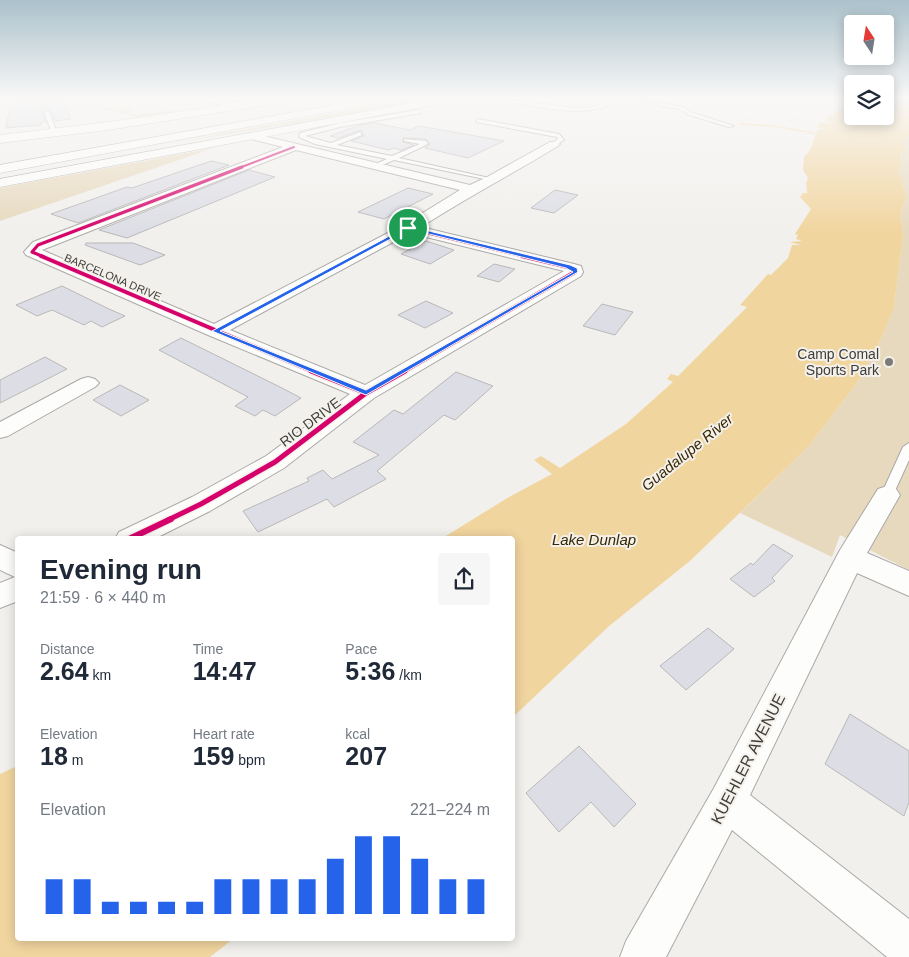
<!DOCTYPE html>
<meta charset="utf-8">
<style>
:root{--surface:#fff;--page:#f6f6f7;--text:#1f2937;--muted:#747a83;--accent:#2563eb}
body{margin:0;font-family:Helvetica,sans-serif;background:var(--page);color:var(--text);height:100vh;display:flex;flex-direction:column;font-size:19px;white-space:nowrap}
*{box-sizing:border-box;margin:0}
p{font-size:16px;color:var(--muted)}
.icon{flex:none;width:28px;height:28px;fill:none;stroke:currentColor;stroke-width:2;stroke-linecap:round;stroke-linejoin:round}
.map{position:relative;flex:1;overflow:hidden}
.drawer{position:absolute;left:15px;top:536px;width:500px;height:405px;display:flex;flex-direction:column;background:var(--surface);border-radius:5px;box-shadow:0 2px 12px #0003}
.drawer>*{flex:none}
.needle{width:32px;rotate:348deg}
.controls{position:absolute;left:844px;top:15px;display:grid;gap:10px}
.controls a{display:grid;place-items:center;width:50px;height:50px;border-radius:5px;background:var(--surface);box-shadow:0 2px 12px #0003;font-size:25px}
.pin{position:absolute;display:grid;place-items:center;width:42px;height:42px;color:#fff;margin:-21px;border:2px solid #fff;border-radius:50%;box-shadow:0 1px 5px #0007}
.round{display:grid;place-items:center;flex:none;width:52px;height:52px;border-radius:5px;background:var(--page)}
.summary{display:flex;align-items:center;justify-content:space-between;height:85px;padding:0 25px}
h1{font-size:28px;font-weight:700;line-height:38px}
.stats{display:grid;grid-template-columns:repeat(3,1fr);gap:8px;height:85px;padding:5px 25px}
.stats div{display:grid;align-content:center}
.stats b{font-size:25px;font-weight:700}
.stats small{font-size:14px;font-weight:400}
.stats p{font-size:14px}
.chart{height:140px;padding:10px 25px}
.chart p{display:flex;justify-content:space-between}
.chart svg{width:100%;height:90px;margin-top:5px;stroke:var(--accent);stroke-width:6}
.map>svg:first-child{display:block}
</style>
<div class="map">
<svg width="909" height="957" viewBox="0 0 909 957">
<rect width="100%" height="100%" fill="#f2f0ed"/>
<!-- green -->
<path fill="#e7d9be" d="M61,99L120,110L128,108L137,110L128,113L133,115L175,110L180,111L141,118Z
M410,99H433L305,122L173,143Z
M909,136V570L840,535L832,557L740,513L808,447L857,383L880,341L894,306L903,234L900,213L905,200V193L899,172L901,163L900,156L903,152L901,143Z
M214,148L0,221V188Z"/>
<!-- water -->
<path fill="#f1d59f" d="M835,99H852V116H885V99H909V136L901,143L905,148L900,156L901,163L899,172L905,193V200L900,213L903,234L894,307L880,341L857,383L808,447L691,560L608,627L513,717L512,539H441L509,497L552,474L534,460L541,456L560,468L626,424L673,382L667,379L671,374L678,376L747,307L740,305L768,274L771,275L788,258L792,245H801L789,242L802,241L796,239L798,235L795,234L811,209L800,197L803,193H807L806,183L808,178L803,170L804,157C813,150 813,137 819,129L829,130L816,127L821,122L835,124L825,121L831,114L851,103Z
M17,766L18,939H233L210,957H0V774Z"/>
<g fill="none" stroke-linecap="round" stroke-linejoin="round">
<!-- stream -->
<path fill="#f1d59f" fill-rule="evenodd" d="M739,123L773,125L823,134L822,135L773,127L738,125Z"/>
</g>
<!-- building -->
<path fill="#dddee5" stroke="#b9b8b8" d="M28,99H64L70,119L55,121L51,111L46,109L42,112L46,122H41V125L6,128L11,100Z
M375,123L410,130L419,126L504,141L468,158L425,148L430,144L426,139L403,138V142L414,145L401,150L393,148L389,150L351,141L364,136L361,130L338,138L330,136L360,125Z
M211,161L229,165L78,223L51,214L127,187L132,188Z
M249,170L275,177L127,238L99,230Z
M408,188L433,194L384,219L358,212Z
M555,190L578,195L554,213L531,208Z
M426,241L454,250L430,264L401,254Z
M86,243H133L165,255L140,265L85,245Z
M494,264L515,269L499,282L477,276Z
M62,286L109,309L125,316L102,327L91,321L84,325L52,310L37,316L16,305Z
M426,301L453,313L425,328L398,315Z
M602,304L633,312L615,335L583,326Z
M181,338L282,388L301,398L275,416L263,410L255,416L235,406L248,397L159,350Z
M45,357L67,369L0,403V380Z
M456,372L493,386L455,420L444,415L377,471L386,479L334,507L327,499L258,532L243,511L309,481L307,478L323,470L332,479L379,455L353,442L394,410L403,414Z
M120,385L149,400L121,416L93,400Z
M773,544L793,556L772,578L775,581L754,597L730,579L751,563L753,565Z
M708,628L734,649L686,690L660,666Z
M850,714L909,751V802L904,816L825,764Z
M579,746L636,804L614,827L591,802L559,832L526,793Z"/>
<g fill="none" stroke-linecap="round" stroke-linejoin="round">
<defs>
<path id="lane" d="M501,99L577,108L592,107L614,99H619C594,118 557,110 527,105C519,103 508,103 501,99Z
M638,99L683,107L693,113L734,126L729,127L689,115L680,109L664,107Z
M419,110L421,113L340,127L305,136L331,143L360,132L362,135L337,145L392,156L420,144L404,141V139L426,141L428,144L399,158L494,179V181L394,160L375,168L373,165L387,159L315,144L299,137L300,133L340,123Z
M47,111L50,113L57,134L52,133L44,113Z
M478,119L559,134L564,140L554,146L551,144L558,139L557,137L476,122Z
M909,443V460L893,495L892,498H882L881,495L903,447Z"/>
<path id="street" d="M202,99H220L247,104L248,106L243,109L207,102Z
M251,133L470,185L487,177L550,142H558L560,144L558,146C512,174 466,198 421,227L574,264L581,266L583,272L581,276L374,398L284,468L210,511L154,539H115L119,532L192,497L266,456L350,394L208,335L26,255L24,252L33,242L283,147L247,138L245,136L247,134ZM296,150L460,190L403,225L214,324L42,250ZM410,233L564,271L365,385L230,330Z
M88,377L95,379L99,383L95,387L8,436L0,438V422L81,379Z
M887,486L896,489L900,495L867,553L909,571V596L857,573L750,795L909,919V957H887L732,830L666,957H620L626,941L714,788L840,550L878,489Z
M0,545L18,553V601L0,608V583L15,577L0,570Z"/>
<path id="secondary" d="M269,99H292L287,102L108,130L0,143V135L108,122Z
M434,99H454L449,102L0,187V179Z"/>
<path id="highway" d="M368,99H388L383,102L0,173V165Z"/>
</defs>
<!-- lane casing -->
<use href="#lane" stroke="#aaa9a7" stroke-width="2"/>
<!-- street casing -->
<use href="#street" stroke="#aaa9a7" stroke-width="2"/>
<!-- secondary casing -->
<use href="#secondary" stroke="#aaa9a7" stroke-width="1"/>
<!-- highway casing -->
<use href="#highway" stroke="#aaa9a7" stroke-width="1"/>
<!-- path -->
<path stroke="#dcdcda" stroke-width="1" stroke-dasharray="1 1" stroke-linecap="butt" d="M744,107L751,111
M766,114L791,121L802,118
M735,115H744
M743,121L755,117L754,115"/>
<!-- lane -->
<use href="#lane" fill="#fdfdfc" fill-rule="evenodd"/>
<!-- street -->
<use href="#street" fill="#fdfdfc" fill-rule="evenodd"/>
<!-- secondary -->
<use href="#secondary" fill="#fdfdfc" fill-rule="evenodd"/>
<!-- highway -->
<use href="#highway" fill="#fdfdfc" fill-rule="evenodd"/>
<defs>
<path id="cycleway-far4" d="M239,168L294,147"/>
<path id="cycleway-far3" d="M408,228L527,257
M44,257L32,252L38,245L242,167"/>
<path id="cycleway-far2" d="M41,256L314,372
M403,372L575,272V270L568,267L522,256"/>
<path id="cycleway-far1" d="M311,371L366,393
M168,520L201,504L275,462L366,393L405,371"/>
<path id="cycleway" d="M129,539L171,519"/>
</defs>
<!-- cycleway-far4 casing -->
<use href="#cycleway-far4" stroke="#f4f1eb" stroke-width="3"/>
<!-- cycleway-far3 casing -->
<use href="#cycleway-far3" stroke="#f4f1eb" stroke-width="5"/>
<!-- cycleway-far2 casing -->
<use href="#cycleway-far2" stroke="#f4f1eb" stroke-width="6"/>
<!-- cycleway-far1 casing -->
<use href="#cycleway-far1" stroke="#f4f1eb" stroke-width="8"/>
<!-- cycleway casing -->
<use href="#cycleway" stroke="#f4f1eb" stroke-width="9"/>
<!-- cycleway-far4 -->
<use href="#cycleway-far4" stroke="#d6006c" stroke-width="2"/>
<!-- cycleway-far3 -->
<use href="#cycleway-far3" stroke="#d6006c" stroke-width="3"/>
<!-- cycleway-far2 -->
<use href="#cycleway-far2" stroke="#d6006c" stroke-width="4"/>
<!-- cycleway-far1 -->
<use href="#cycleway-far1" stroke="#d6006c" stroke-width="5"/>
<!-- cycleway -->
<use href="#cycleway" stroke="#d6006c" stroke-width="6"/>
</g>
<!-- sky -->
<linearGradient id="sky" x2="0" y2="1"><stop stop-color="#abc1cb"/><stop offset="0.42" stop-color="#f9f8f7"/><stop offset="1" stop-color="#f9f8f7" stop-opacity="0"/></linearGradient>
<rect width="909" height="233" fill="url(#sky)"/>
<!-- route -->
<path fill="#2563eb" stroke="#fff" fill-rule="evenodd" d="M408,226L570,265L577,268L578,272L366,395L212,331ZM409,229L566,268L573,272L366,390L220,331Z"/>
<!-- markers -->
<circle fill="#7d7b79" stroke="#f4f1eb" stroke-width="2" cx="889" cy="362" r="5"/>
<g text-anchor="middle" dominant-baseline="central" stroke-width="4" stroke-linejoin="round" paint-order="stroke">
<!-- far-street labels -->
<g font-size="11" fill="#3e3c3a" stroke="#f4f1eb">
<text transform="translate(113 277) rotate(23)">BARCELONA DRIVE</text>
</g>
<!-- poi labels -->
<g font-size="14" fill="#3e3c3a" stroke="#f4f1eb" text-anchor="end">
<text x="879" y="354">Camp Comal<tspan x="879" dy="16">Sports Park</tspan></text>
</g>
<!-- street labels -->
<g font-size="14" fill="#3e3c3a" stroke="#f4f1eb">
<text transform="translate(310 422) rotate(-37)">RIO DRIVE</text>
</g>
<!-- water labels -->
<g font-size="15" font-style="italic" fill="#372704" stroke="#f4f1eb">
<text transform="translate(687 452) rotate(-39)">Guadalupe River</text>
<text x="594" y="539">Lake Dunlap</text>
</g>
<!-- near-street labels -->
<g font-size="16" fill="#3e3c3a" stroke="#f4f1eb">
<text transform="translate(748 759) rotate(-63)">KUEHLER AVENUE</text>
</g>
</g>
</svg>
<div class="controls">
<a><svg class="needle" viewBox="-14 -14 28 28"><path d="M0-13l5 13h-10z" fill="#e53935"/><path d="M0 13l5-13h-10z" fill="#747a83"/></svg></a>
<a><svg class="icon" aria-label="layers" viewBox="0 0 24 24"><path d="M12 4l9 5-9 5-9-5zM3 14l9 5 9-5"/></svg></a>
</div>
<div class="pin" style="left:408px;top:228px;background:#1e9e55"><svg class="icon" aria-label="arrive" viewBox="0 0 24 24"><path d="M6 21V4h12l-3 4 3 4H6"/></svg></div>
<section class="drawer">
<div class="summary"><div><h1>Evening run</h1><p>21:59 · 6 × 440 m</p></div><a class="round"><svg class="icon" aria-label="share" viewBox="0 0 24 24"><path d="M12 15V3M7 8l5-5 5 5M5 13v7h14v-7"/></svg></a></div>
<div class="stats">
<div><p>Distance</p><b>2.64<small> km</small></b></div>
<div><p>Time</p><b>14:47</b></div>
<div><p>Pace</p><b>5:36<small> /km</small></b></div>
</div>
<div class="stats">
<div><p>Elevation</p><b>18<small> m</small></b></div>
<div><p>Heart rate</p><b>159<small> bpm</small></b></div>
<div><p>kcal</p><b>207</b></div>
</div>
<div class="chart"><p><span>Elevation</span>221–224 m</p>
<svg viewBox="0 0 160 44" preserveAspectRatio="none"><path d="M5 44V27M15 44V27M25 44V38M35 44V38M45 44V38M55 44V38M65 44V27M75 44V27M85 44V27M95 44V27M105 44V17M115 44V6M125 44V6M135 44V17M145 44V27M155 44V27"/></svg>
</div>
</section>
</div>
